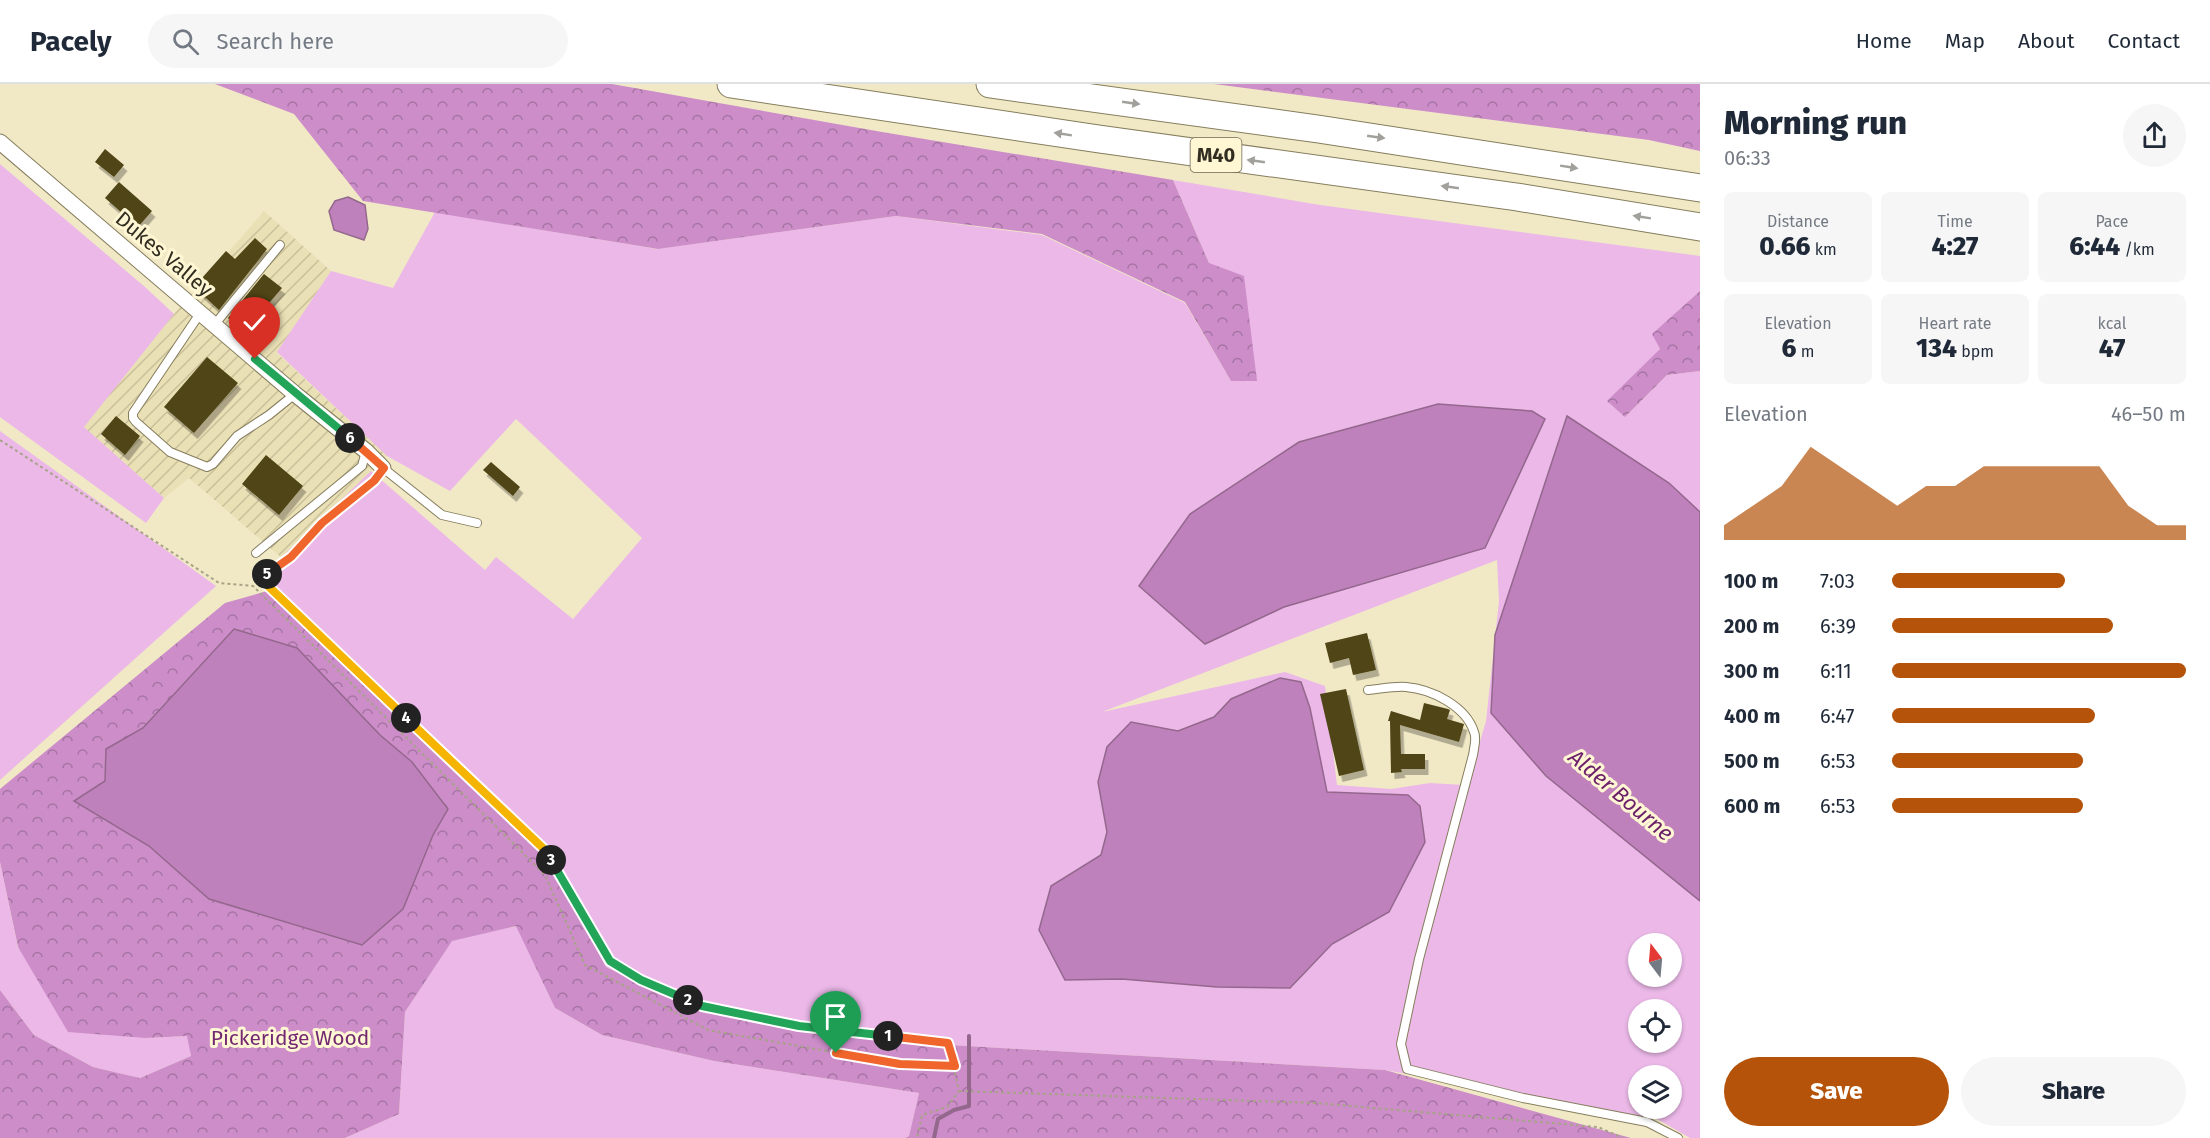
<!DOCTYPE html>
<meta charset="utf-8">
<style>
:root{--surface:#fff;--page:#f6f6f7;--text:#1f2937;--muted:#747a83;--line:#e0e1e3;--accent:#b45309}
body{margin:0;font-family:"Fira Sans",sans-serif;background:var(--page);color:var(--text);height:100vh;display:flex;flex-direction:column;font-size:22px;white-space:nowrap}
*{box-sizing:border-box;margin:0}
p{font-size:20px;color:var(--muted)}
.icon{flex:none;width:33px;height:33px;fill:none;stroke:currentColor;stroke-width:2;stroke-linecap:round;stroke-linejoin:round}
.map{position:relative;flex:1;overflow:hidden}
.panel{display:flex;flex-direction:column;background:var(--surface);width:510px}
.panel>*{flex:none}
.needle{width:39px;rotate:344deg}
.tools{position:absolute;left:1628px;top:849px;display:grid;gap:12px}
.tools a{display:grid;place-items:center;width:54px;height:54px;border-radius:50%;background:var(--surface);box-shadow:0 2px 4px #0004;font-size:30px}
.pin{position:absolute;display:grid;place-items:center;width:51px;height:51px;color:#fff;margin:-62px -26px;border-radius:50% 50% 50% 0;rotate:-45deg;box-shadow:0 0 6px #0007}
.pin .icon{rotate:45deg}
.km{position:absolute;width:30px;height:30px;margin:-15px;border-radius:50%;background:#222;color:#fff;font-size:16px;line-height:30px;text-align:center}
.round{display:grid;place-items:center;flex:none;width:63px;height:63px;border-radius:32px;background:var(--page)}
.summary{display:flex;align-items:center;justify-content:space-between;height:102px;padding:0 24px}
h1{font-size:33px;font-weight:800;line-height:45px}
.metrics{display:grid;grid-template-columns:repeat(3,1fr);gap:9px;height:102px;padding:6px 24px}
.metrics div{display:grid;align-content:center;border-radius:9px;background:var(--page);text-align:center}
.metrics b{font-size:26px;font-weight:800}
.metrics small{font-size:16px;font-weight:400}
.metrics p{font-size:16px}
.chart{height:168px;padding:12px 24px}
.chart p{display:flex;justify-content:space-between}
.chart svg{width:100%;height:108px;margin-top:6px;fill:var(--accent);opacity:.7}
.primary-button{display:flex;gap:12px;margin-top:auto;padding:12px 24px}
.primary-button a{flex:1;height:69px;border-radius:36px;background:var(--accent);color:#fff;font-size:24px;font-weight:800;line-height:69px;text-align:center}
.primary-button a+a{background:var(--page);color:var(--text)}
ul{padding:0 24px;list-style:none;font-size:20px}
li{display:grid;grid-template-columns:96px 72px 1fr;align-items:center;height:45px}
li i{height:15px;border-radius:8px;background:var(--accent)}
header{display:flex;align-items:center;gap:36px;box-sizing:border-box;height:84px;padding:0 30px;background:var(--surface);border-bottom:2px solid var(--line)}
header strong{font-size:28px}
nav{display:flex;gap:33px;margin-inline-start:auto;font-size:21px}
.search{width:420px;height:54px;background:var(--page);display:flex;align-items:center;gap:15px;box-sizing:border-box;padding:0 21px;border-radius:33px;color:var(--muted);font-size:22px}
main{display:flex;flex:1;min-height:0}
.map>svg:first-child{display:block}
</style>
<header>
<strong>Pacely</strong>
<div class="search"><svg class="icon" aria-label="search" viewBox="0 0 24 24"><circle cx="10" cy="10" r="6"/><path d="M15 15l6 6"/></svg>Search here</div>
<nav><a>Home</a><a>Map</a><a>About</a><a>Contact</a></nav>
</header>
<main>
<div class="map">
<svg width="1700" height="1054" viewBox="0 0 1700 1054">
<defs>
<pattern id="industrial-furrows" width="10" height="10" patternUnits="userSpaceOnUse" patternTransform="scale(1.5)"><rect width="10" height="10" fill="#eae0b5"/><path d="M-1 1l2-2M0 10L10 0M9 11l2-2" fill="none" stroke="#c9c09b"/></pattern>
<pattern id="forest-crowns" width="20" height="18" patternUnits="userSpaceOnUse" patternTransform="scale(1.5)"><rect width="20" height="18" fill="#cc8dc9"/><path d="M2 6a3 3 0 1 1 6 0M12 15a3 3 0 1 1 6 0" fill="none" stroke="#a674a3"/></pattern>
<filter id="shadow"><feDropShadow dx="3.5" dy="6" stdDeviation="0" flood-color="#0004"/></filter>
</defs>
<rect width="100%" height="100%" fill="#f1e9c6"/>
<!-- industrial -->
<path fill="url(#industrial-furrows)" d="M264,127L331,187L277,269L387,372L282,474L189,394L164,414L83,343L174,230Z"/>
<!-- grass -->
<path fill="#ebb8e8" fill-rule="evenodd" d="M0,80L145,203L174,230L84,343L164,414L146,439L0,333Z
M1173,96L1320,121L1700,172V207L1653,250L1660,265L1625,333L1667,291L1700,287V1054H1690L1657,1035L1385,986L881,957L757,936L676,917L606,883L549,778L401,633L267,507L265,489L371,387L485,486L496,473L573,535L642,454L516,335L450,407L387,372L277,268L331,187L393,204L435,128L657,165L896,132L1042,151L1185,219L1231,297L1209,179ZM1497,476L1499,517L1486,637L1406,912L1464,701L1430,699L1391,705L1337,701L1325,602L1285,588L1102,628ZM1638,860H1671V892H1638ZM1638,926H1671V958H1638ZM1638,992H1671V1024H1638Z
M0,347L216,502L0,696Z
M0,778L18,864L146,954L188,952L191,972L140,994L93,983L34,951L0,906Z
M517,842L555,924L602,951L714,977L919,1009L909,1052L905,1054H345L399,1030L405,928L452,856Z"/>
<!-- forest -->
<path fill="url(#forest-crowns)" d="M215,0H612L882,48L1173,96L1209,179L1244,192L1257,297H1231L1185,218L1042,150L896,132L658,165L363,117L294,30Z
M1214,0H1700V67L1649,56Z
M1700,207V287L1667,291L1625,333L1607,317L1660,265L1652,250Z
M267,507L401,633L549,778L606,883L676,917L757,936L881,957L1385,986L1631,1054H905L909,1052L919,1009L714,977L602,951L555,924L516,842L452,857L405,928L399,1030L345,1054H0V906L34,951L93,983L140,994L191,972L187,952L146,954L68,948L18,863L0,778V705L225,519Z"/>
<!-- water -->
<path fill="#bf81bc" stroke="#94688d" stroke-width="1.5" d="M348,113L365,121L368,145L364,156L334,146L329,127L335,117Z
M1438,320L1532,327L1545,335L1485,464L1284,523L1205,560L1139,502L1190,430L1299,358Z
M1567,332L1669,399L1700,428V817L1546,692L1491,629L1495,551Z
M234,545L297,564L380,651L412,678L448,725L433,751L403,825L362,861L209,815L149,762L74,717L105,697L106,665L143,644Z
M1280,594L1301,598L1310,624L1327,708L1408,711L1420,722L1425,758L1389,828L1332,860L1290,904L1217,903L1122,895L1065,896L1039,846L1051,802L1101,771L1107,748L1098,698L1107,663L1131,638L1178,647L1214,633L1231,615Z"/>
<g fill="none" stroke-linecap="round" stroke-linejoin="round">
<!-- stream -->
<path stroke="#94688d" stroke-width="4" d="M934,1054L938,1035L954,1026L969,1022V952"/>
</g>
<!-- building -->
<path fill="#4f4415" filter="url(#shadow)" d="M105,65L124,81L114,93L95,78Z
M119,98L152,127L138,143L105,114Z
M255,154L267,165L219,226L194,203L226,167L235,175Z
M264,190L282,204L251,240L265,252L258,260L228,234Z
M207,273L238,299L194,349L164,323Z
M116,332L140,352L125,371L101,350Z
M266,371L303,402L279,431L242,400Z
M491,378L520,403L513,412L483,386Z
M1367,549L1376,586L1353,591L1349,574L1330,579L1325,559Z
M1346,605L1364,686L1339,692L1320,610Z
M1424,619L1448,625L1450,626L1447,635L1464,640L1459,658L1400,641L1401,670H1425V685H1401L1402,688L1391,689L1390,637H1388L1391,627L1420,636Z"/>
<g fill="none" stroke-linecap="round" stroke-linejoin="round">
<defs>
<path id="lane" d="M201,228L133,329V334L136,338L170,368L207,383L213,380L237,352L269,331L295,310
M215,240L280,161
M383,384L442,431L477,439
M256,469L362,382L366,367
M1368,606C1380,605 1394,602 1406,603C1431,605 1466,622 1474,648C1477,654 1474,664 1473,671L1419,875L1401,960L1407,985L1523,1014L1647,1038L1678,1054"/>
<path id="street" d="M0,58L295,310L366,367L383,384"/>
<path id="highway" d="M731,0L1099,55L1517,113L1700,143
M990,0L1318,45L1700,104"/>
</defs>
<!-- lane casing -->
<use href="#lane" stroke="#857d5d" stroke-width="10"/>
<!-- street casing -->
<use href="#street" stroke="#857d5d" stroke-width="17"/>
<!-- highway casing -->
<use href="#highway" stroke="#857d5d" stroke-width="29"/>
<!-- path -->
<path stroke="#a8a287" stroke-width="2" stroke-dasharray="3 3" stroke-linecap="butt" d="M0,356L219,499L253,502L545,791L585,881L708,946L900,980L955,982
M375,396L322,439L291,473L268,488L266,500L545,766L610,877L641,896L702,922L799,942L948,959L959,1007L947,1023L922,1031L917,1054
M959,1007L1315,1019L1598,1043L1623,1054"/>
<!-- lane -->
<use href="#lane" stroke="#fff" stroke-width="8"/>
<!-- street -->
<use href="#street" stroke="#fff" stroke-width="15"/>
<!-- highway -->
<use href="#highway" stroke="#fff" stroke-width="27"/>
</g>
<!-- one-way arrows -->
<defs><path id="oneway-solid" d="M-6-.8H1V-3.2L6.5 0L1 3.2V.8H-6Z" transform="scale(1.5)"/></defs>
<g fill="#a2a09b">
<use href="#oneway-solid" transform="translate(1131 19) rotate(8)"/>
<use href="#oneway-solid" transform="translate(1063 50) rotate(-171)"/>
<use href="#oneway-solid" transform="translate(1376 53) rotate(8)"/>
<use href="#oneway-solid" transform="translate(1256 77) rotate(-172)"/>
<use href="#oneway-solid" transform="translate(1569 83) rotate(9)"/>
<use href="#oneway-solid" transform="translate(1450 103) rotate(-172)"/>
<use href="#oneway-solid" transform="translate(1642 133) rotate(-171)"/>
</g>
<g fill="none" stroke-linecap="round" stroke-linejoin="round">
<defs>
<path id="split-1" d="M836,969L900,980L955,982L948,959L888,952"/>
<path id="split-2" d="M688,916L702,922L799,942L888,952"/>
<path id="split-3" d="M551,776L610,877L641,896L688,916"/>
<path id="split-4" d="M406,634L545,766L551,776"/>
<path id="split-5" d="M267,490L266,500L406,634"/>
<path id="split-6" d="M267,490L291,473L322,439L374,397L384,384L350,354"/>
<path id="split-7" d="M255,275L350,354"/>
</defs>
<!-- split-1 casing -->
<use href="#split-1" stroke="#fff" stroke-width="12"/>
<!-- split-2 casing -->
<use href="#split-2" stroke="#fff" stroke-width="12"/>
<!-- split-3 casing -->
<use href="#split-3" stroke="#fff" stroke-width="12"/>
<!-- split-4 casing -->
<use href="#split-4" stroke="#fff" stroke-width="12"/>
<!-- split-5 casing -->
<use href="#split-5" stroke="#fff" stroke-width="12"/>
<!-- split-6 casing -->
<use href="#split-6" stroke="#fff" stroke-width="12"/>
<!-- split-7 casing -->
<use href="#split-7" stroke="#fff" stroke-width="12"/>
<!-- split-1 -->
<use href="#split-1" stroke="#f0652b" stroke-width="8"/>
<!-- split-2 -->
<use href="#split-2" stroke="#22a559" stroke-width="8"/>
<!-- split-3 -->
<use href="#split-3" stroke="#22a559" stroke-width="8"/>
<!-- split-4 -->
<use href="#split-4" stroke="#f5b400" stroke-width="8"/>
<!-- split-5 -->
<use href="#split-5" stroke="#f5b400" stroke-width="8"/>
<!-- split-6 -->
<use href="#split-6" stroke="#f0652b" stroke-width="8"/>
<!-- split-7 -->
<use href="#split-7" stroke="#22a559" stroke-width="8"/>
</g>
<g text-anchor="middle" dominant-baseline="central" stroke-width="6" stroke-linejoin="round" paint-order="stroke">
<!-- shield labels -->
<rect fill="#fff6d3" stroke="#6f6956" stroke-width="1.5" x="1190.5" y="54" width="51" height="34" rx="4.5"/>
<g font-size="20" font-weight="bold" fill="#312d20">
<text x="1216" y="71">M40</text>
</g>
<!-- street labels -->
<g font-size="21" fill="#312d20" stroke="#fff6d3">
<text transform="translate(164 170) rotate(40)">Dukes Valley</text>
</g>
<!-- park labels -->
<g font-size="21" fill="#732972" stroke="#fff6d3">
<text x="290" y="954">Pickeridge Wood</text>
</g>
<!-- water labels -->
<g font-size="22" font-style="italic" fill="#6c216b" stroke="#fff6d3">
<text transform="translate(1621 711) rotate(40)">Alder Bourne</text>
</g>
</g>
</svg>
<div class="tools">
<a><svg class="needle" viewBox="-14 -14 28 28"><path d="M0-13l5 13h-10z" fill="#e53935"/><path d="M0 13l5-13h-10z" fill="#747a83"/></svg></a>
<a><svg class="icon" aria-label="locate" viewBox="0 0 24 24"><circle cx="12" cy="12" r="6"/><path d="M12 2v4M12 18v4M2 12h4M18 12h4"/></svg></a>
<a><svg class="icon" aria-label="layers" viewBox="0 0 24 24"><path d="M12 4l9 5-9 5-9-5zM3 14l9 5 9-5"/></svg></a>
</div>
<div class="pin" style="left:836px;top:969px;background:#1e9e55"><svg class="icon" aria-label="arrive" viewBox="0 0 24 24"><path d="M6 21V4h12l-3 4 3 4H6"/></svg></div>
<div class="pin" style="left:255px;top:275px;background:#d93025"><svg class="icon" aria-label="check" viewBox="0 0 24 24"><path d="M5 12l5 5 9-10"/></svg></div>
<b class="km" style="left:888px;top:952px">1</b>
<b class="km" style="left:688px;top:916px">2</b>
<b class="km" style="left:551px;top:776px">3</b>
<b class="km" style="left:406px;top:634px">4</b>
<b class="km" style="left:267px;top:490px">5</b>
<b class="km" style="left:350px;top:354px">6</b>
</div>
<section class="panel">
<div class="summary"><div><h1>Morning run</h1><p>06:33</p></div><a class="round"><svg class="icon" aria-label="share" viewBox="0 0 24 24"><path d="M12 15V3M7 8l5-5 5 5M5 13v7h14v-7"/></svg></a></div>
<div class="metrics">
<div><p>Distance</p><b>0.66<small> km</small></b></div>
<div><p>Time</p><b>4:27</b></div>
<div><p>Pace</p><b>6:44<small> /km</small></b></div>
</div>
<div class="metrics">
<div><p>Elevation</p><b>6<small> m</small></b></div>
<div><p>Heart rate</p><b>134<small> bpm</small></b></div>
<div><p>kcal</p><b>47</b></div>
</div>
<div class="chart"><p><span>Elevation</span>46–50 m</p>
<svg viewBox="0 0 160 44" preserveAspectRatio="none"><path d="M0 44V38L10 30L20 22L30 6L40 14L50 22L60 30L70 22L80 22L90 14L100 14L110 14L120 14L130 14L140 30L150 38L160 38V44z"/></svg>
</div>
<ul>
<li><b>100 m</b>7:03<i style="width:59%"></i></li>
<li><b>200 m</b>6:39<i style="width:75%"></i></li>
<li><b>300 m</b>6:11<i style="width:100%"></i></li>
<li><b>400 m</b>6:47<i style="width:69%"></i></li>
<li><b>500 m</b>6:53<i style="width:65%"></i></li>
<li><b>600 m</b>6:53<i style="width:65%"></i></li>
</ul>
<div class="primary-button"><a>Save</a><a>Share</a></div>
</section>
</main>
